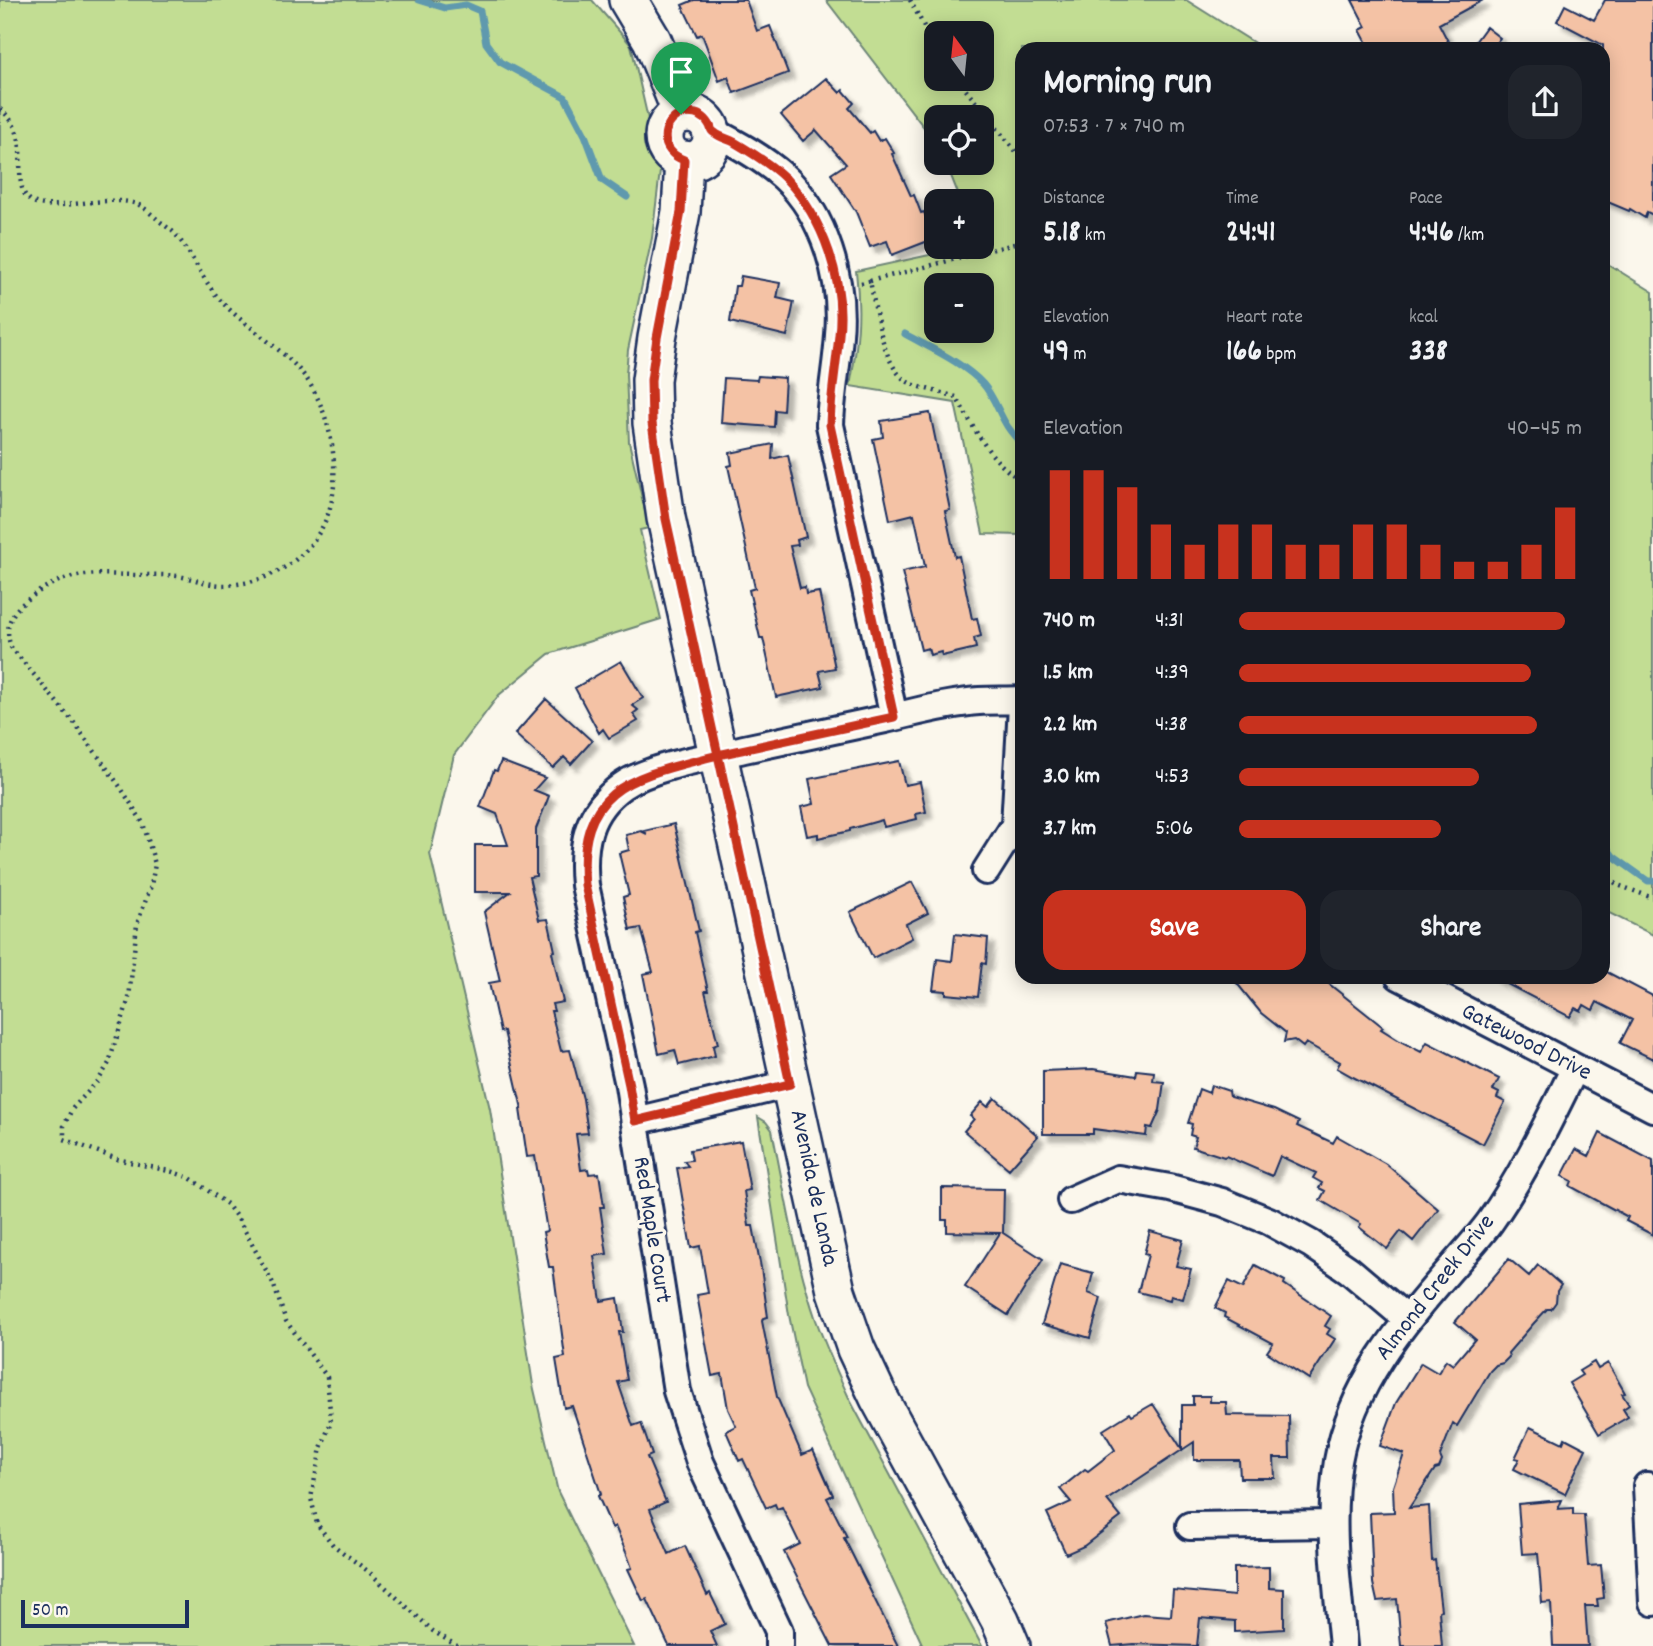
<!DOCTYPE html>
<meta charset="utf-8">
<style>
:root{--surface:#171b24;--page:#20242c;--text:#f1f3f6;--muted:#9ea1a6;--accent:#c8321e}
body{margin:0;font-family:Dekko,sans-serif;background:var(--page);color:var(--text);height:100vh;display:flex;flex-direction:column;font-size:26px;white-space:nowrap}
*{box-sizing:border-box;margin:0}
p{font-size:23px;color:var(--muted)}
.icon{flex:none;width:38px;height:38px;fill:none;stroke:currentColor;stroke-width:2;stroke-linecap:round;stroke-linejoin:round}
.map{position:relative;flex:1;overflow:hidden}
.details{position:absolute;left:1015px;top:42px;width:595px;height:942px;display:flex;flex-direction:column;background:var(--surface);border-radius:21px;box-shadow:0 4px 18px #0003}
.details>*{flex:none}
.needle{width:46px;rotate:345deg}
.tools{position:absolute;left:924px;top:21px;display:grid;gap:14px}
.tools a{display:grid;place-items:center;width:70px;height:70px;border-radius:14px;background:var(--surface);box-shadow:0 4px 18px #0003;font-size:35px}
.scale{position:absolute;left:21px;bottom:18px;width:168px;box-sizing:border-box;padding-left:7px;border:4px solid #1b2f5e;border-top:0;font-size:19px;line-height:24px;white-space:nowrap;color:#1b2f5e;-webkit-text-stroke:5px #fbf7ec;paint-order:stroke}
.pin{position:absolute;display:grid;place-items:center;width:60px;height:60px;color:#fff;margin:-72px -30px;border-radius:50% 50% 50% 0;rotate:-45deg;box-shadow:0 0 7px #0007}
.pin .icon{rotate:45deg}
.round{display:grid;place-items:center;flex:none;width:74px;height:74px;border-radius:21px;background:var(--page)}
.head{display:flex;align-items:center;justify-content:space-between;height:119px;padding:0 28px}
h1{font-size:38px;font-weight:700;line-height:52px}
.stats{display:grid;grid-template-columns:repeat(3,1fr);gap:10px;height:119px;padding:7px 28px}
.stats div{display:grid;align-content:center}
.stats b{font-size:30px;font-weight:700}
.stats small{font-size:19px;font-weight:400}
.stats p{font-size:19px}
.chart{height:196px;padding:14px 28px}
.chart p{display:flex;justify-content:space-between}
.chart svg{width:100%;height:126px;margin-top:7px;stroke:var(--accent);stroke-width:6}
.action{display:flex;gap:14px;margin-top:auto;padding:14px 28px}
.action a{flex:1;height:80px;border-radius:21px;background:var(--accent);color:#fff;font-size:28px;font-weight:700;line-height:80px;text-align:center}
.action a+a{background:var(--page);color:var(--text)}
ul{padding:0 28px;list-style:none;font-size:23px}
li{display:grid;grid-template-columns:112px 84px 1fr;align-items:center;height:52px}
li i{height:18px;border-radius:9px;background:var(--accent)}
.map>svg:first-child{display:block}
</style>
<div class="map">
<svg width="1653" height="1646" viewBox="0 0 1653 1646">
<defs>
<filter id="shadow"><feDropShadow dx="6" dy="6" stdDeviation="2" flood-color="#0004"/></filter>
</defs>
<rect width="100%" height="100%" fill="#fbf7ec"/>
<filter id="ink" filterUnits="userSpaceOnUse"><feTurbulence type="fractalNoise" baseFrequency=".0143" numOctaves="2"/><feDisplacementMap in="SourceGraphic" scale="14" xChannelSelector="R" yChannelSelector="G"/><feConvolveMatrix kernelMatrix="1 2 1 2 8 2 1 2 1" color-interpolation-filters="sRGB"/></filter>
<g filter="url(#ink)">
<!-- green -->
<path fill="#c2dd93" stroke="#6e8678" stroke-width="2" fill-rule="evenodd" d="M0,0H592L631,45L660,171L652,238L628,350L626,374L629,442L649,528L640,530L661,619L549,654L499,695L454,755L430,854L490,1109L533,1385L558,1492L634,1646H0Z
M826,0H1186L1264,49H1022V535L983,534L955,403L850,386C858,343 861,314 856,271L966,247H982V201H961L946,163H982V117H936V143ZM936,33H982V79H936ZM936,285H982V331H936Z
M1603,261L1653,292V935L1603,910Z
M758,1117L766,1122L772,1130C785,1194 795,1259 816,1320C826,1347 838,1374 850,1400L982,1646H923L804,1388L789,1315Z"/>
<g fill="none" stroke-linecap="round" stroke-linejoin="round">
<!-- stream -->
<path stroke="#5f99ae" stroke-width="7" d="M419,0L445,8L466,5L480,11L486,43L500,62L565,97L585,135L602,180L627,197
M905,334C930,348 964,363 983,384C999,402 1000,425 1022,443
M1603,842L1613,856L1648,881H1653"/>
</g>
<!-- building -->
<path fill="#f4c2a5" stroke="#1b2f5e" stroke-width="2" filter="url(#shadow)" d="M694,0H746L757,31L770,26L788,73L734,93L728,77L719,81L702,34L697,36L682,5Z
M1352,0H1483L1439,24L1452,49H1370L1360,30L1366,27Z
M1605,0H1653V215L1647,212L1645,218L1630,209L1629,211L1603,200V45L1557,21L1565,5L1594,20Z
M1486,27L1500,38L1491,49H1470Z
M826,78L840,93L843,90L854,103L849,108L870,133L873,131L879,141L885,138L894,153L892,154L911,196L914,195L921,213L924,212L931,229L926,230L928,241L892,255L887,241L870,247L856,212L831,174L846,164L816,130L803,141L781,115Z
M741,276L780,283L777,298L794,302L787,336L730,322L735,286H739Z
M758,376L785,378L783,411L775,410L774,427L721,423L724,378L757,380Z
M930,413L950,510L945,511L955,557L959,556L972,619L977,618L981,636L974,638L976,648L942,656L941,652L930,655L928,648L921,650L902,572L925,567L920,541L914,514L890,520L873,439L883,437L881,421Z
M773,444L772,459L788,455L806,537L797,540L798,545L790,546L800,588L805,587L806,594L819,592L835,668L819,671L823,687L776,697L763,638H760L749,590L755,588L728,466L732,465L730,453Z
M621,661L643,698L632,705L638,710L633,714L638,721L609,738L603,729L599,733L575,688Z
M546,699L592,741L571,764L564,757L553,768L515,734Z
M501,761L545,778L534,790L549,796L536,829V876L529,877L539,920L548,919L555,951L552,952L563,1002L552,1004L554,1011H551L561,1051L570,1050L583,1099L588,1133L576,1134L581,1170L588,1169L589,1174L599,1173L604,1207H600L607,1254L594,1256L601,1301L618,1298L623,1332H619L627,1380L618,1382L633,1426L641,1423L652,1455L647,1457L666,1502L650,1509L669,1554L685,1546L707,1595L710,1593L725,1624L710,1631L717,1646H669L647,1599L643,1601L628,1569L632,1568L628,1557L615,1526L612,1528L598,1496L601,1494L572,1406L564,1408L556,1359L565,1357L553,1267H549L543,1232L547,1231L535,1156L527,1157L520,1109H522L504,1031L500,1032L489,983L500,981L484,912L510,892H475V845H508L497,814L480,807L494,770L497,771Z
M899,761L905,785L920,782L926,812L916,814L917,819L884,827L882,820L850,829V831L818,838V834L807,836L801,807L814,804L809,779Z
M674,824L699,931L695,932L708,991H705L718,1044L713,1046L715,1056L679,1065L675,1050L659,1054L643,974L653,972L641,928L630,930L623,897L629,895L619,853L629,850L626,835L641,831L647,834L644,831Z
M912,882L928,913L906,924L912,938L873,958L850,912Z
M955,934L988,938L986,964L982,963L978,997L946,994V991L933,990L937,959L952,961Z
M1603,970L1653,996V1059L1620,1043L1632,1020L1597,1002L1593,1010L1584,1005L1581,1011L1575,1008L1570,1017L1492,976H1603Z
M1231,976H1293L1302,983L1307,976H1319L1383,1027L1381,1029L1400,1041L1421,1052L1427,1042L1499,1079L1493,1090L1499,1093L1497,1098L1505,1102L1483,1144L1353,1077L1337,1068L1340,1062L1306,1043L1303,1047L1294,1040L1284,1042L1286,1033L1261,1013Z
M1093,1069L1136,1076L1137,1070L1154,1072L1153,1081L1164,1082L1160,1110L1152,1128L1147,1127L1146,1136L1093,1129V1134H1043V1071Z
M1211,1085L1229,1091L1230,1097L1274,1110L1299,1122L1297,1126L1333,1143L1337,1136L1386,1164L1438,1209L1413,1241L1401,1231L1387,1249L1359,1227L1361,1224L1320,1200L1325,1191L1319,1188L1322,1183L1313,1178L1316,1173L1280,1156L1272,1176L1226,1156L1224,1157L1193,1147L1196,1137L1190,1135L1192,1124L1188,1123L1199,1089L1209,1093Z
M995,1098L1038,1136L1009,1169L964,1131L974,1119L970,1116L982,1102L988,1107Z
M1600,1133L1653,1161V1235L1626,1221L1628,1217L1570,1186L1572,1181L1562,1176L1576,1149L1589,1156Z
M741,1141L750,1190L744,1191L749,1226H753L761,1268L768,1317L763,1318L762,1321L777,1397L802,1455L813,1450L833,1495L827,1498L847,1537L844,1538L898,1646H832L784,1552L800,1544L782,1507L777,1509L775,1504L766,1508L743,1459L739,1461L726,1431L736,1426L728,1409L722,1374L712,1376L697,1295L708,1293L700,1246L691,1248L677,1168L688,1166L684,1161L692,1160L690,1150Z
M942,1188L1004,1189L1003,1233L1043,1259L1008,1315L965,1287L1000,1233L947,1232V1220H942Z
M1150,1231L1183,1240L1176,1266L1191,1269L1183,1299L1171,1296L1170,1300L1138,1292L1148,1255L1144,1254Z
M1509,1259L1529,1276L1538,1265L1561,1285L1557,1291L1556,1302L1551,1309H1547L1534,1323L1508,1353L1509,1357L1503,1363L1496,1365L1490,1371L1457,1426L1453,1423L1440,1456L1442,1461L1439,1468L1435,1469L1409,1508L1429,1506L1432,1561L1435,1560L1441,1610L1439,1611L1442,1646H1401L1397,1599L1377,1601L1373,1583L1370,1513L1394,1512L1393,1487L1404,1454L1380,1446L1396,1403L1421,1363L1438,1373L1446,1360L1453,1365L1475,1339L1455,1322Z
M1060,1264L1093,1273L1088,1293L1101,1298L1090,1338L1042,1324Z
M1255,1265L1285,1281L1284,1284L1331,1316L1325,1326L1330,1329L1327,1334L1335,1339L1309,1379L1267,1352L1273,1343L1224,1317L1225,1313L1215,1308L1229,1281L1243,1288Z
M1594,1362L1598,1369L1608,1363L1625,1393L1622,1394L1629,1405L1623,1409L1628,1417L1599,1434L1569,1383L1582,1375L1579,1371Z
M1193,1396H1210V1402H1226L1227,1415L1289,1416L1290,1458H1274L1275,1478H1240L1239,1460H1194V1442L1107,1500L1121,1517L1084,1546L1066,1554L1047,1513L1071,1502L1060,1489L1085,1469L1088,1471L1115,1450L1103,1430L1130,1413L1132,1416L1153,1404L1182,1449V1405H1193Z
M1530,1427L1563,1443L1565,1438L1586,1449L1565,1494L1514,1469L1519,1459L1515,1458Z
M1562,1500L1558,1509L1573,1508V1515H1584L1588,1566L1601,1565L1604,1598L1597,1599L1598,1606H1585L1588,1646H1553L1551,1602L1542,1603L1538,1553L1522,1554L1518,1504Z
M1269,1567V1588L1284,1589V1629L1235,1632V1621L1200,1618L1197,1646L1134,1644L1112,1646L1106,1623L1143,1614L1171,1616L1173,1590L1234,1596V1568Z"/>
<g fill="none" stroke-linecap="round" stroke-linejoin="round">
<defs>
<path id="street" d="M712,131C737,144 763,158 784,177C825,215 844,281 839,335C837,366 831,393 830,425L894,717
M986,871L1015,825L1022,706
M1399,976L1653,1108
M635,1121L790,1084
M1071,1200L1118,1179L1170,1188L1222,1202L1269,1221L1311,1244L1349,1270L1407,1319
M1647,1486L1653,1602
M1190,1526L1332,1524
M779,1646V1631L700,1462L677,1391L629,1085L585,885C581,845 587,811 622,786C651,766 710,757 744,749C791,739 838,729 885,719C916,712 948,703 979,701C993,700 1008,701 1022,700
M1343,1646C1337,1584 1328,1523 1338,1461C1352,1382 1403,1324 1453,1266C1465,1252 1479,1237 1490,1222C1524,1174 1549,1120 1575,1068"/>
<path id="secondary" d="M628,0L652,40L682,114
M664 137a24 24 0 1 1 48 0a24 24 0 1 1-48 0Z
M684,160L681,212L657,338L651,380L652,423L666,518L836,1291L856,1349L879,1398L1000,1620L1011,1646"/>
</defs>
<!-- street casing -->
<use href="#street" stroke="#1b2f5e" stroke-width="32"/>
<!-- secondary casing -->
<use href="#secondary" stroke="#1b2f5e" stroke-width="42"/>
<!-- path -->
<path stroke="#1b2f5e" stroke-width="4.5" stroke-dasharray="2 5" stroke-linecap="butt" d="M910,0L936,49
M957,79L1022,159
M0,109C37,138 7,182 30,200C49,215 111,192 139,205C145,208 151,214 156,218C162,224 171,229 176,235C193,255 203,281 221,301C246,328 291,353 310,384C328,414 336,450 334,485C330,543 282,584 224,585C210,585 197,580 183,577C167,574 151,575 135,575C89,574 64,570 26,601C10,613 4,628 11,647L75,724L121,788L143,823L155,864L151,886L137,924L129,998L109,1063L98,1081L72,1109L64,1126V1139L117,1159L173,1172L190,1178L227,1204L240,1222L273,1283L286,1321L327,1377L331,1422L321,1448L311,1498L317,1524L333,1545L369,1572L433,1631L457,1646
M870,281L1022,242
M861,283L870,281C876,309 882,367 908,382C922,389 941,392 956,397C975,429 989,461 1022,481
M1603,874L1618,885L1653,898"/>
<!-- street -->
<use href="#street" stroke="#fbf7ec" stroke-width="26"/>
<!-- secondary -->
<use href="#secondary" stroke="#fbf7ec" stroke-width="37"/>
</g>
</g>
<g fill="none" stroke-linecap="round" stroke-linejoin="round" filter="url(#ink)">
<defs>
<path id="route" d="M681,114C659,125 660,151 684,160L681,212L657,338L651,380L652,423L666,519L718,755C639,776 576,783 585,885L629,1085L635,1121L790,1084L718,755L894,717L830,425C831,393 836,367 839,335C845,281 824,219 786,179C771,164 751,152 734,142C728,139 720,137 715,133C709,129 713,130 709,124C703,114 692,112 681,114"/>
</defs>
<!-- route casing -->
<use href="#route" stroke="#fff" stroke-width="14"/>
<!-- route -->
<use href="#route" stroke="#c8321e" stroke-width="9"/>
</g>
<g text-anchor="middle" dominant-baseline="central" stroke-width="7" stroke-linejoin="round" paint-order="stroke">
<!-- street labels -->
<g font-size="24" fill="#1b2f5e" stroke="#fbf7ec">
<text transform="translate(1526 1043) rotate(27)">Gatewood Drive</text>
<text transform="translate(813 1188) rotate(78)">Avenida de Landa</text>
<text transform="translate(651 1230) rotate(81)">Red Maple Court</text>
<text transform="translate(1436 1288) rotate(-52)">Almond Creek Drive</text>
</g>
</g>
</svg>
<div class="tools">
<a><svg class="needle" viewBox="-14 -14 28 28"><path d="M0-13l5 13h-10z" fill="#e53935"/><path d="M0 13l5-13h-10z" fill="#9ea1a6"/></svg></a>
<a><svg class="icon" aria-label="locate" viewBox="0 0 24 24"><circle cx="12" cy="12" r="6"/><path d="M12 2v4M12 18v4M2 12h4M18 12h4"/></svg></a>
<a>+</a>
<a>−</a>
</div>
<div class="scale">50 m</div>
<div class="pin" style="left:681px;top:114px;background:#1e9e55"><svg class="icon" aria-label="arrive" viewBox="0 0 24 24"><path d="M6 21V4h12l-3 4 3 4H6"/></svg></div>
<section class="details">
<div class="head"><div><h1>Morning run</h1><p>07:53 · 7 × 740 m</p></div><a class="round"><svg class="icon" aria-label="share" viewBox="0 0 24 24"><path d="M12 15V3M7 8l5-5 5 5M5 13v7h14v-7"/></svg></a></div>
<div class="stats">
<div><p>Distance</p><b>5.18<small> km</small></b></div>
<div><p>Time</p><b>24:41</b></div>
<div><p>Pace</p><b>4:46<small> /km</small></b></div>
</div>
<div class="stats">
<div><p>Elevation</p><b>49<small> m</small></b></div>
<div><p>Heart rate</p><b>166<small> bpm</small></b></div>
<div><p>kcal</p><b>338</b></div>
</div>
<div class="chart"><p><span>Elevation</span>40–45 m</p>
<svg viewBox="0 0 160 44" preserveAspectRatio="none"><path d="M5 44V6M15 44V6M25 44V12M35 44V25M45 44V32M55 44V25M65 44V25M75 44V32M85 44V32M95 44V25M105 44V25M115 44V32M125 44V38M135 44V38M145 44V32M155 44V19"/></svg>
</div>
<ul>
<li><b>740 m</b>4:31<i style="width:95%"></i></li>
<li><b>1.5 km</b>4:39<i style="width:85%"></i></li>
<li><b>2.2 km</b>4:38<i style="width:87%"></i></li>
<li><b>3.0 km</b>4:53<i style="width:70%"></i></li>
<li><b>3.7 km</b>5:06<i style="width:59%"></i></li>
</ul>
<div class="action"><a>Save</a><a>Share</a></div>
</section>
</div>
